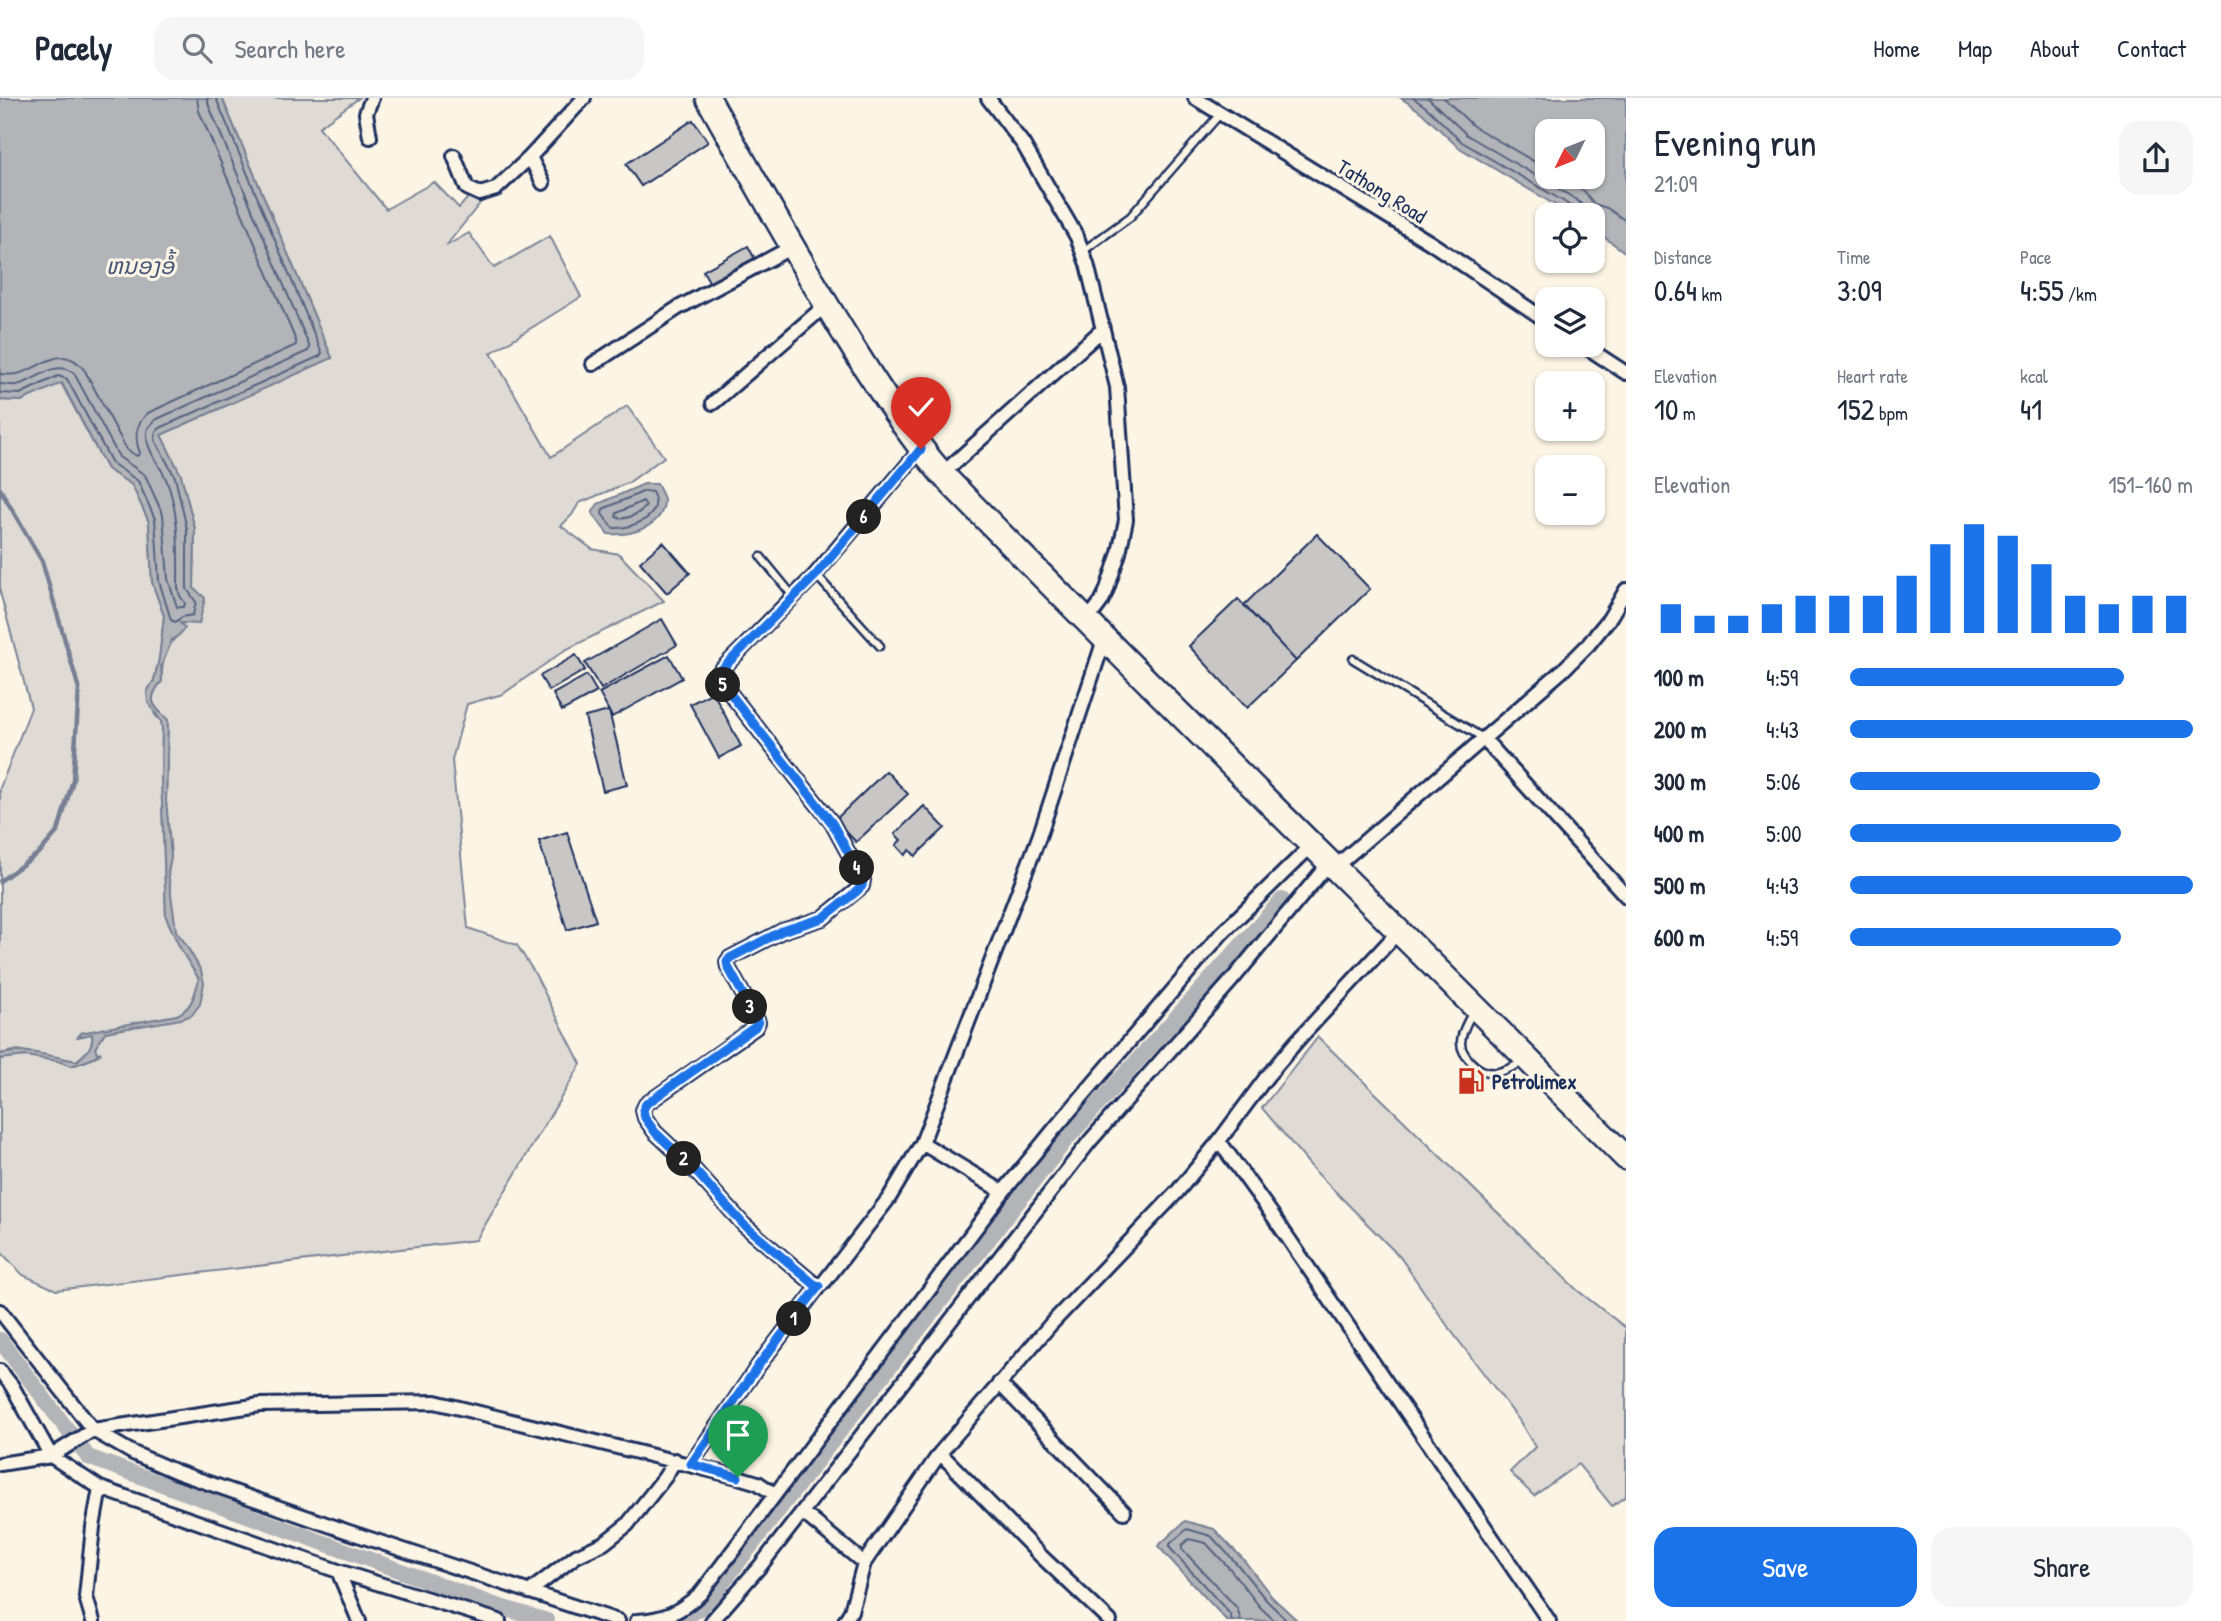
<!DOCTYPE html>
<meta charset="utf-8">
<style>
:root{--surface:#fff;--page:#f6f6f7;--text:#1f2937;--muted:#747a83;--line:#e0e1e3;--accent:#1a73e8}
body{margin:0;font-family:"Patrick Hand","Noto Sans Lao",sans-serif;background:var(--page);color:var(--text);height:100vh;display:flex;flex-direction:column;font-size:26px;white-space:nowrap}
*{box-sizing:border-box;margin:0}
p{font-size:23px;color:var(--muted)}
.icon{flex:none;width:38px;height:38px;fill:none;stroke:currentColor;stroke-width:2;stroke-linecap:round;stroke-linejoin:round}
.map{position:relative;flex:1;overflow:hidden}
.side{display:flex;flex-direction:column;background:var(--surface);width:595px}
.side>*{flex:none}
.needle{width:46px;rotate:227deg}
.controls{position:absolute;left:1535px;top:21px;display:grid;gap:14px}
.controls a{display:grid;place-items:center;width:70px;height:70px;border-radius:14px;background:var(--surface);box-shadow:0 2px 5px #0004;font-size:35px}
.pin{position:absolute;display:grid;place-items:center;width:60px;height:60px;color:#fff;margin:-72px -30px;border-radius:50% 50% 50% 0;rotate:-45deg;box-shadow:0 0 7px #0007}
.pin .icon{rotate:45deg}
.km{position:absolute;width:35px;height:35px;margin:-18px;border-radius:50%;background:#222;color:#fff;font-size:19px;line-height:35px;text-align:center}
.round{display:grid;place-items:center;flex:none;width:74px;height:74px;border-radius:21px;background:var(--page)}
.summary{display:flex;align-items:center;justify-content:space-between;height:119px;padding:0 28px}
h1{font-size:38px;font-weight:600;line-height:52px}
.figures{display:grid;grid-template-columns:repeat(3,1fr);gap:10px;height:119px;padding:7px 28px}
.figures div{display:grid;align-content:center}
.figures b{font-size:30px;font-weight:600}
.figures small{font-size:19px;font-weight:400}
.figures p{font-size:19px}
.chart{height:196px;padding:14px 28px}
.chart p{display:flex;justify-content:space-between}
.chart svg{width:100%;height:126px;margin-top:7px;stroke:var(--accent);stroke-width:6}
.action{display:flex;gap:14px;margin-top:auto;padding:14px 28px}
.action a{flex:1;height:80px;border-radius:21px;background:var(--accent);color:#fff;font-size:28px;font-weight:600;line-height:80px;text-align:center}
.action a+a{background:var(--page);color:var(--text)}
ul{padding:0 28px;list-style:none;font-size:23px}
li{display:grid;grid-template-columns:112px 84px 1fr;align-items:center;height:52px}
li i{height:18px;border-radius:9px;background:var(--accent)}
header{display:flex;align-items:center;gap:42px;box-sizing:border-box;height:98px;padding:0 35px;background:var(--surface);border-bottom:2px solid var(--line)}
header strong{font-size:33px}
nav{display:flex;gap:38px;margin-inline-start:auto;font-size:24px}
.search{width:490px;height:63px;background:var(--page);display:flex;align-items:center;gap:18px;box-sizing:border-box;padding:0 24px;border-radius:21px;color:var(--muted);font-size:26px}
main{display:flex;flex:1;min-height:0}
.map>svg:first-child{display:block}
</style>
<header>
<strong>Pacely</strong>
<div class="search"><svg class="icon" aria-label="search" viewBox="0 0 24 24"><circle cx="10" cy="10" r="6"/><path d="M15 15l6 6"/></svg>Search here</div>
<nav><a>Home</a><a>Map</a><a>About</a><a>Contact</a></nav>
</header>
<main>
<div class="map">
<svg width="1626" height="1523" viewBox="0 0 1626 1523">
<rect width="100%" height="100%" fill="#fcf5e5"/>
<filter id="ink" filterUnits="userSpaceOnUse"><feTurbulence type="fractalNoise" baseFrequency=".0143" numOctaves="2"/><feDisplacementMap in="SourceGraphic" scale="14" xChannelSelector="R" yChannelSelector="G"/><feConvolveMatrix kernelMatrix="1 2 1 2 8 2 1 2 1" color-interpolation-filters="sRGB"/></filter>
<g filter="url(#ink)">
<!-- green -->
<path fill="#dfdbd4" stroke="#7d8599" stroke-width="2" d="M222,0H359L319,29L386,111L434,84L459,110L479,87L492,90L446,148L469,135L494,170L550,138L581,199L491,255L551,359L627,308L664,359L628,385L579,405L572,417L561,428L592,451L619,456L664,503L565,552L503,596L467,606L452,662L468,830L517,847L534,874L581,966L476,1142L56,1192L23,1177L0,1153V961L26,958L59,963L72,968L89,962L100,956L97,955L95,950L105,934L192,917L201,873L185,845L176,834L168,775L171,759L166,703L168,622C153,608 146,602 162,583C161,566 166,546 180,536L179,525L194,491L195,431L181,377L161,337L332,260Z
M61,285L107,371L132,387L149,424L152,484L164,518L159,561L154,582L147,594L155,617L161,623L162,631L161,676L166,819L181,852L199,881C195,897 192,910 177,917L81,935L92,936C94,949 86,955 76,963L18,952L0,956V690L31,610L0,494V302L21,303Z
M1318,939L1577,1192L1626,1230V1398L1612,1408L1578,1366L1534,1398L1510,1374L1535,1349L1519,1322L1449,1230L1400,1159L1314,1072L1262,1010Z"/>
<!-- water -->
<path fill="#b2b4b8" stroke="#767f94" stroke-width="2" fill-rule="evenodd" d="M0,0H222L332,260L161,337L181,377L195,431L194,490L205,500L199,526L180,525L185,530L180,536L172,542L161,569L162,583C146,601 152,608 168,622L166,703L171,759L168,775L176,833L185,845L201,873L204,885L200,906L192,917L181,921L105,934L95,950L97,955L101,954L89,962L71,968L58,963L26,958L0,961V956C32,950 46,958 77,963C86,955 94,949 92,936L78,939L81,935L177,917C192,910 195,897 199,881L181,852L166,819L161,676L162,631L161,623L148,604L147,594L154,582L159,561L164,518L152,484L149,424L132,387L107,371L62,285L21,303L0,302Z
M1401,0H1626V155L1593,131L1592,117H1572L1458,49L1421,14ZM1547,33H1592V79H1547Z
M644,386H657C659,390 663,397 664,401C665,429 630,438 608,436L592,415L598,406Z
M1185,1423L1214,1431L1243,1461L1272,1499L1298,1523H1227L1158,1448Z"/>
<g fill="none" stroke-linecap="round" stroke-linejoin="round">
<!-- shore -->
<path stroke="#576482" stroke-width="2" d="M1413,0L1426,9L1462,44L1563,103L1573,110L1575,117
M1428,0L1467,37L1577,102L1583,108L1585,117
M1444,0L1473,28L1547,71
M1561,79L1584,93L1594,106L1607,110L1626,123
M0,276C5,276 12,277 17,276C42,270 63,243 85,273L127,352L137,358L140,355C134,339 135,326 148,315L296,247V243L199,13L197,0
M0,286C5,286 12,288 17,287C36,284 54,260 74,275L119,359L145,377L163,417L168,481L177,509H184L185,505L180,498L178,490C178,453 180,416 166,381C159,365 142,347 148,330L155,322L308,253L310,250L209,8L207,0
M0,295L20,296L58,278L67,281L112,365L138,383L155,421L159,483L171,522L175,524L182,519L193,517L196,504L187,491V431L175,379L155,342L156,334L160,330L320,258L322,255L216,0
M645,393L652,394C666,418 632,431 613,430L602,416L603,411Z
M643,403L646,408C639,416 626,423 616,419L617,415Z
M1232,1523L1230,1516L1170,1450V1446L1187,1431L1211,1438L1237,1466L1267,1503L1288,1523
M1241,1523L1237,1510L1182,1451V1447L1189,1441L1206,1445L1231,1472L1260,1509L1275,1523"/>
<!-- stream -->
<path stroke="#767f94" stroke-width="4.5" d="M0,391L42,463L79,591L73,682L58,733L40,754L0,783"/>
<!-- canal -->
<path stroke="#b2b4b8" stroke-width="16" d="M0,1242L88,1359L497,1508L547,1523
M679,1523L704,1508L1064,1044L1282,802"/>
</g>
<!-- building -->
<path fill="#c8c7c6" stroke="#1b2f5e" stroke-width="2" d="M693,22L708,44L641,88L626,66Z
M748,148L756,163L711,187L703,173Z
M1317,436L1370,491L1296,563L1244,507Z
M663,444L690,475L667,495L640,464Z
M1238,501L1296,563L1247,610L1189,548Z
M662,521L677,547L601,591L585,565Z
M576,557L585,572L549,593L540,578Z
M669,557L682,580L612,619L599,595Z
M587,577L597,594L562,613L553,596Z
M713,594L741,648L719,660L690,606Z
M609,613L627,687L603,693L585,619Z
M886,673L908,696L856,744L835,722Z
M924,708L945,730L915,758L910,752L905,757L896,747L901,742L895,736Z
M567,734L596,823L567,832L539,743Z"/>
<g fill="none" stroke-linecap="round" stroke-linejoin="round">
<defs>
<path id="lane" d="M1083,153L1130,119L1220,16
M761,459L793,498
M816,477L880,548
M1353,561L1483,640
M1473,913C1468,923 1461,934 1461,945C1461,952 1467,960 1472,965C1489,982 1505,973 1523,964"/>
<path id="street" d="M988,0L1023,46L1077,139L1087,166L1117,289L1126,422L1119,455L1106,494L1101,504L1086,524
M1195,0L1431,145L1547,223
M370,39L366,15L372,0
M454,58L467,90L480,96L496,91L530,59L584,0
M530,59L543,85
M1583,247L1626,275
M593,266L678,210L792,149
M713,305L826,207
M921,351L816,476L720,573L718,580L832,725L863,782L862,788L823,820L782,833L730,860L727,864L728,869L755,918L758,924L756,929L646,1006L643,1012L645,1020L655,1034L689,1066L744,1127L814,1186L819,1188L825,1183L889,1100L922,1045L1039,739L1104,542
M942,376L1103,231
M1484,641L1626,798
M1335,769L1563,572L1588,547L1609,521L1626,492
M1219,1043L1271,1115L1549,1523
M922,1045L1003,1094
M0,1213L93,1332L133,1355L177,1374L346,1433L618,1523
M0,1273L12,1288L51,1358L100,1390L338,1473L359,1523
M999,1285L1124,1414
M940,1355L1042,1459L1110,1523
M0,1366L51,1358L93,1332L260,1307L435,1304L738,1379L758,1385L774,1396
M691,1366L758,1268L819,1188
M802,1414L864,1465
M338,1473L499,1523
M529,1494L576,1458L604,1445L627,1427L665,1379L675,1362
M93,1523L86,1499L93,1429L100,1390
M637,1523C666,1521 680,1514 701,1495L1003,1094L1056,1029L1222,835L1313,746
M712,1523L761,1467L1090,1043L1232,882L1330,764
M845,1523L851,1513L864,1465L940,1355L1051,1226L1177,1094L1219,1043L1265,981L1296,944L1400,832"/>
<path id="highway" d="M708,0C754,82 800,165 850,245C878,290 907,335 942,376C1167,607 1399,831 1626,1060"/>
</defs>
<!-- lane casing -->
<use href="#lane" stroke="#1b2f5e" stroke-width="11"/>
<!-- street casing -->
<use href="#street" stroke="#1b2f5e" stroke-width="18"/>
<!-- highway casing -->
<use href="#highway" stroke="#1b2f5e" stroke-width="28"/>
<!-- lane -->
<use href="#lane" stroke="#fcf5e5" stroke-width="6"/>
<!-- street -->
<use href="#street" stroke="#fcf5e5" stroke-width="12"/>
<!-- highway -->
<use href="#highway" stroke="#fcf5e5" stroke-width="23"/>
</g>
</g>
<g fill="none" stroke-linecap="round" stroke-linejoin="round" filter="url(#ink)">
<defs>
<path id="route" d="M738,1379L691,1366L758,1268L819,1188L814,1186L744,1127L689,1066L655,1034L645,1020L643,1012L646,1006L755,929L758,924L755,918L728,869L727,864L730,860L782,833L823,820L856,794L862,788L863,782L832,725L718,580L720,573L816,477L921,351"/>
</defs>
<!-- route casing -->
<use href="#route" stroke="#fff" stroke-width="14"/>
<!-- route -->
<use href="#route" stroke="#1a73e8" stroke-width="9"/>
</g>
<!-- icons -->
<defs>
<symbol id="fuel-bare" viewBox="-9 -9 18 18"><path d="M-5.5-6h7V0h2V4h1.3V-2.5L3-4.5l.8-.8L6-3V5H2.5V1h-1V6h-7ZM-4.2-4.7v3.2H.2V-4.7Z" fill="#c8321e" stroke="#fcf5e5" stroke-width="2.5" paint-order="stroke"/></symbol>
</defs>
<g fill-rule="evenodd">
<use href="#fuel-bare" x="1452" y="964" width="38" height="38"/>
</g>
<g text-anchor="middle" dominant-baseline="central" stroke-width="6" stroke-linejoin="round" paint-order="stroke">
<!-- street labels -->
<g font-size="21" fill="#1b2f5e" stroke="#fcf5e5">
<text transform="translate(1382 93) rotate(32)">Tathong Road</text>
</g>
<!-- poi labels -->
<g font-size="21" font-weight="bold" fill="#1b2f5e" stroke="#fcf5e5" text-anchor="start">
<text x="1492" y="983">Petrolimex</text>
</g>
<!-- water labels -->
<g font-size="23" font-style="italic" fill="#485779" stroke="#fcf5e5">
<text x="140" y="167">ຫນອງອໍ້</text>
</g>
</g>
</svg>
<div class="controls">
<a><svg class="needle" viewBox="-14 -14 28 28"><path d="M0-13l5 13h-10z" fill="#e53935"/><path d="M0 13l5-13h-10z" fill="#747a83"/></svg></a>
<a><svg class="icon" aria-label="locate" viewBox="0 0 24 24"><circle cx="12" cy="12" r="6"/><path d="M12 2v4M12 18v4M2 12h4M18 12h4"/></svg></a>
<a><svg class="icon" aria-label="layers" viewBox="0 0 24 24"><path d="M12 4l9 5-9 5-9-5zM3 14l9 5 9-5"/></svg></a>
<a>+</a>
<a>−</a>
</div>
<div class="pin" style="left:738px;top:1379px;background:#1e9e55"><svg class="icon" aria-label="arrive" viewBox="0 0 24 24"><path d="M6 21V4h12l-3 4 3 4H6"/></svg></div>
<div class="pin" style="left:921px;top:351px;background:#d93025"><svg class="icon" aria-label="check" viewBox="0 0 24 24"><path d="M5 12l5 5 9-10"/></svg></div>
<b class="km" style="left:794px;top:1221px">1</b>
<b class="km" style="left:684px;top:1061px">2</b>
<b class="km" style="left:750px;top:909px">3</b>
<b class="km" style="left:857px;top:770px">4</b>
<b class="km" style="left:723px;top:587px">5</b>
<b class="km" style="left:864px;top:419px">6</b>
</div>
<section class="side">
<div class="summary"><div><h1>Evening run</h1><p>21:09</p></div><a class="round"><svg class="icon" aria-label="share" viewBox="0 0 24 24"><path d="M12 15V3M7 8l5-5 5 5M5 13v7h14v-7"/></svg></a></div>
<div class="figures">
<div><p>Distance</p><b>0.64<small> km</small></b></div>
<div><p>Time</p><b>3:09</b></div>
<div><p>Pace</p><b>4:55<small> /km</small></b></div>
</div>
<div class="figures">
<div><p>Elevation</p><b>10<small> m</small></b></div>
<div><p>Heart rate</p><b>152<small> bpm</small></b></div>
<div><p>kcal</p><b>41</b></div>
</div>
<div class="chart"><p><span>Elevation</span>151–160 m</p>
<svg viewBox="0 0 160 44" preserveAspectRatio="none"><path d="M5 44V34M15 44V38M25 44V38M35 44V34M45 44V31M55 44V31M65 44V31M75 44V24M85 44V13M95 44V6M105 44V10M115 44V20M125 44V31M135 44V34M145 44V31M155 44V31"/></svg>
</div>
<ul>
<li><b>100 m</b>4:59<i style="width:80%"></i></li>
<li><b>200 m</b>4:43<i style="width:100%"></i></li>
<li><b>300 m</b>5:06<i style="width:73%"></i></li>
<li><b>400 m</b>5:00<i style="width:79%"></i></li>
<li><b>500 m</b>4:43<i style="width:100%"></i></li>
<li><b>600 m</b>4:59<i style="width:79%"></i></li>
</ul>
<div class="action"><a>Save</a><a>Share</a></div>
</section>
</main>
